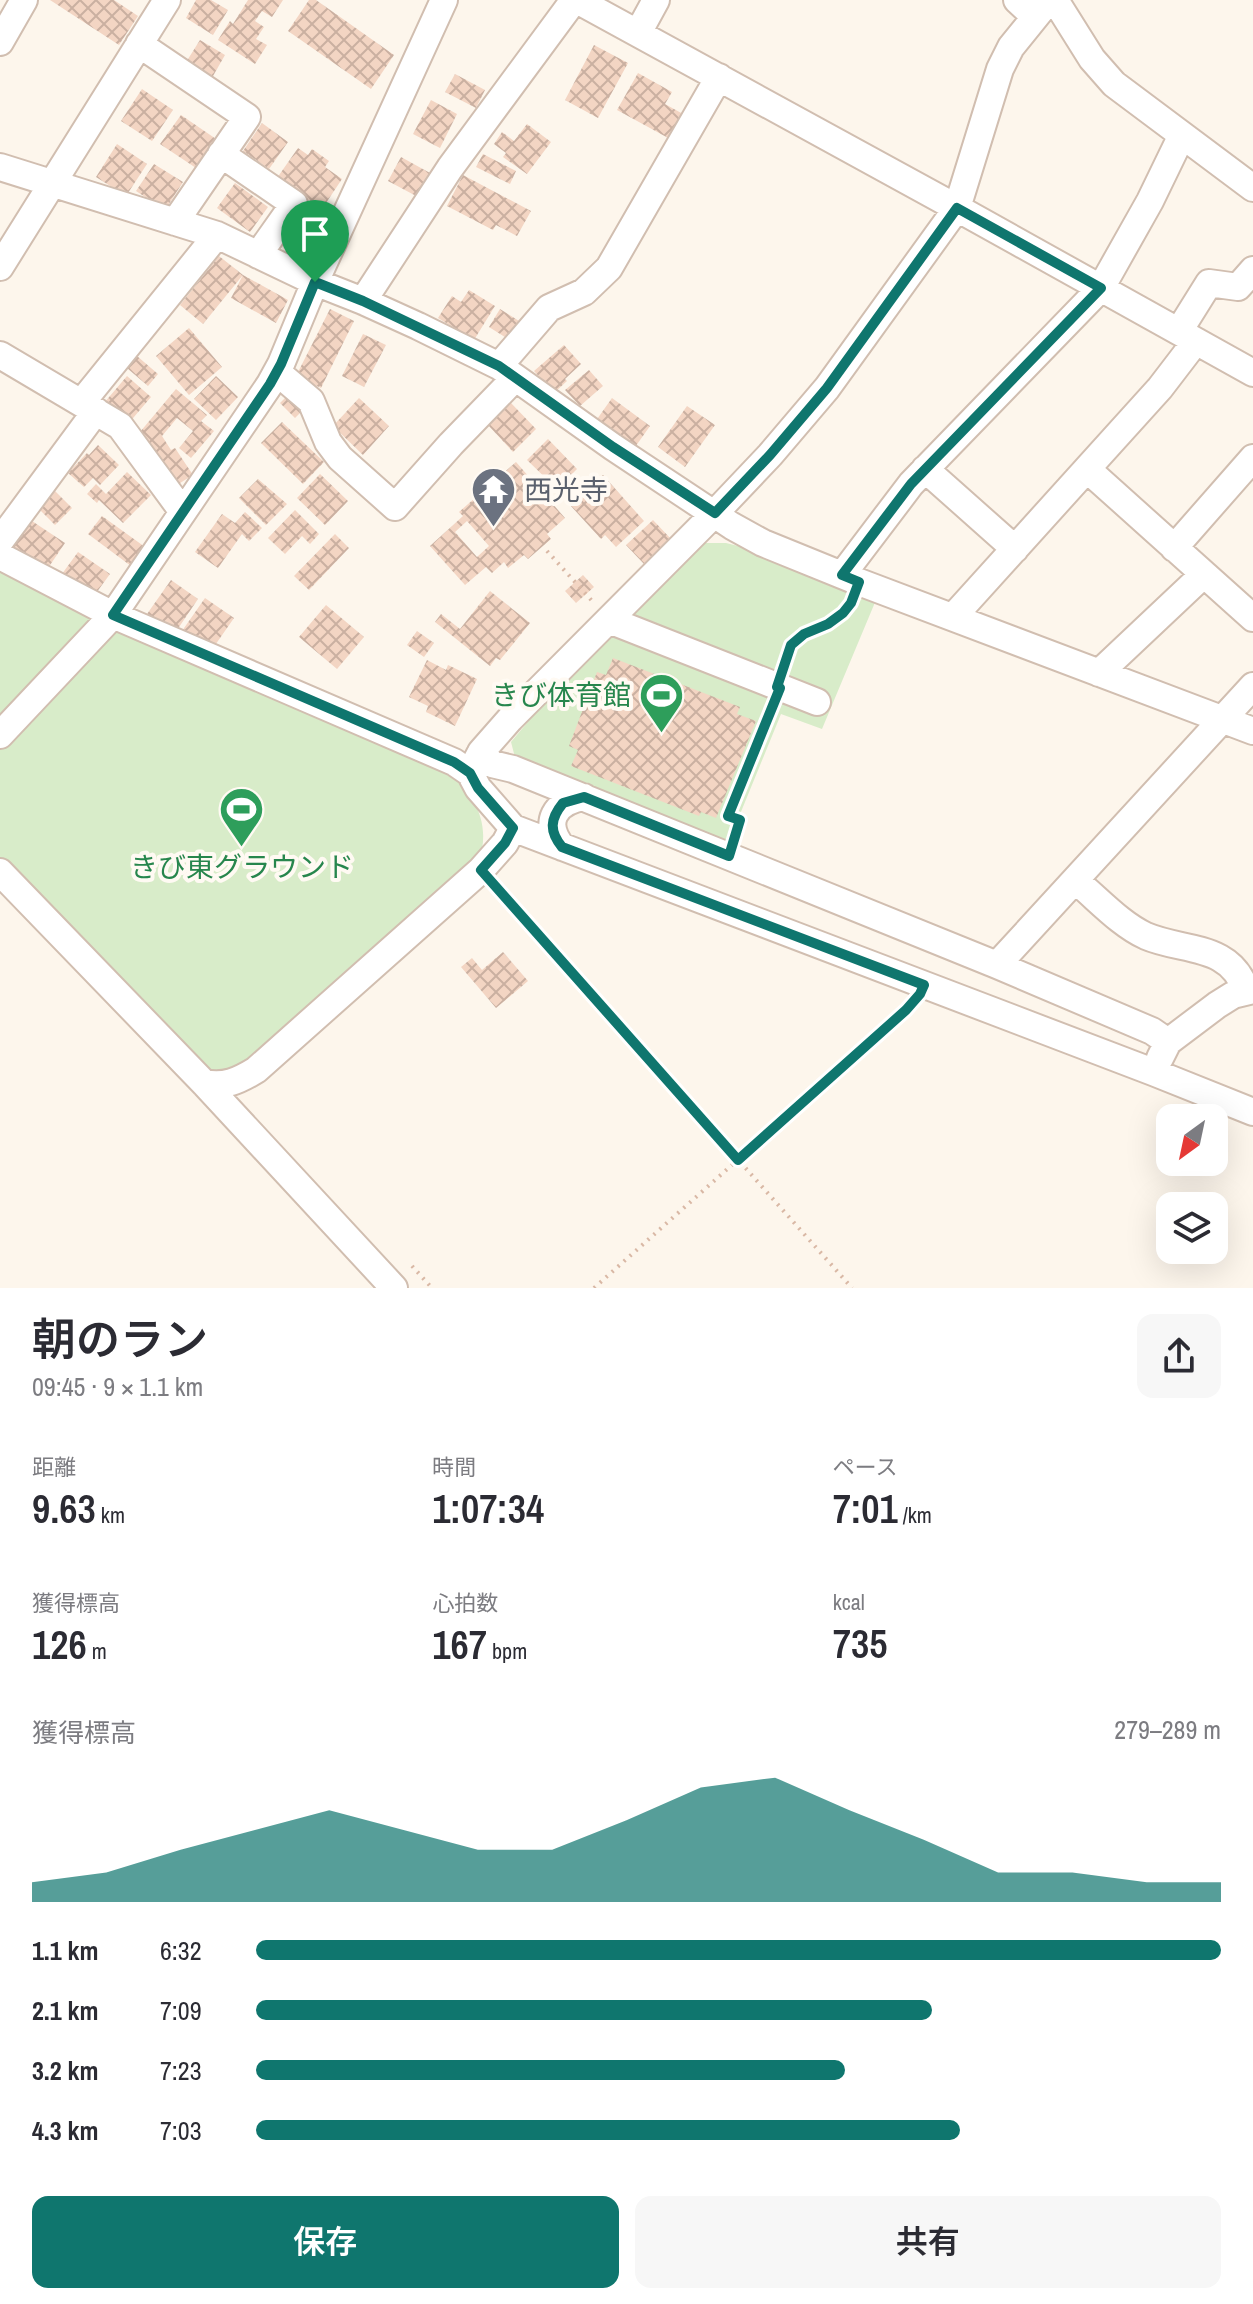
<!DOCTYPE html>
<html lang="ja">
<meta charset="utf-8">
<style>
:root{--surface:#fff;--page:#f7f7f7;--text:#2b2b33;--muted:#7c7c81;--accent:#0f766e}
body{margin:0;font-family:"Archivo Narrow","Noto Sans JP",sans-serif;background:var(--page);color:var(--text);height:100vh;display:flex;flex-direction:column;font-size:30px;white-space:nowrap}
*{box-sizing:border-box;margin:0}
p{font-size:26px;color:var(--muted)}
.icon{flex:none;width:44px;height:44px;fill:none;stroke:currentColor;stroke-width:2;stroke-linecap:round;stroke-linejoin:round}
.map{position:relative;height:1288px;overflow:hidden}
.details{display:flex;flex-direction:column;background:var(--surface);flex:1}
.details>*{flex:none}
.needle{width:52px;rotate:213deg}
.fabs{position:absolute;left:1156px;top:1104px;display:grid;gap:16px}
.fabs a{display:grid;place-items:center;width:72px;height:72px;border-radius:16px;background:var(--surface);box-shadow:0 8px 32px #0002;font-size:40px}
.pin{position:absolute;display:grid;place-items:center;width:68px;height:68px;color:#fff;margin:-82px -34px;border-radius:50% 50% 50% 0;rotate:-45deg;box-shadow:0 0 8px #0007}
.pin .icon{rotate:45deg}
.round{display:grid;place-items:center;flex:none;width:84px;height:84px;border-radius:16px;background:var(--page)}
.head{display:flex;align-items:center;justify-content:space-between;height:136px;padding:0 32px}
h1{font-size:44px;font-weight:600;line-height:60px}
.stats{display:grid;grid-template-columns:repeat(3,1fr);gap:12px;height:136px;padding:8px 32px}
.stats div{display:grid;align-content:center}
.stats b{font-size:40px;font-weight:600}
.stats small{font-size:22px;font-weight:400}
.stats p{font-size:22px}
.chart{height:224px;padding:16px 32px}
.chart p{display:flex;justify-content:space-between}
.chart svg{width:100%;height:144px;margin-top:8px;fill:var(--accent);opacity:.7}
.action{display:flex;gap:16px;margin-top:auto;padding:16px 32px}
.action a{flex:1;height:92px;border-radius:16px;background:var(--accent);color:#fff;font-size:32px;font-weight:600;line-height:92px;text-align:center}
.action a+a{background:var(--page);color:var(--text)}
ul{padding:0 32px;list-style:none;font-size:26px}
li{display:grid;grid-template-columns:128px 96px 1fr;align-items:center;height:60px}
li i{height:20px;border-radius:10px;background:var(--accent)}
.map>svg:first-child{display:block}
</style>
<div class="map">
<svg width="1253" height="1288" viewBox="0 0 1253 1288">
<defs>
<pattern id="building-cross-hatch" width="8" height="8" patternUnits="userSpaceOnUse" patternTransform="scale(2)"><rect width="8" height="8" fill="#f3d5c3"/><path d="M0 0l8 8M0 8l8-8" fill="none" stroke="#cab0a1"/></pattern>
</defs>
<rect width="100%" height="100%" fill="#fdf6ec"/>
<!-- green -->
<path fill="#d8ecc9" d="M701,543H726L742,547L876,600L822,729L781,714L727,846L517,765L511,742L547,699Z
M0,564L447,766C473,796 492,820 479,861L247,1065L226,1072L204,1069L0,860Z"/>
<!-- building -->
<path fill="url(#building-cross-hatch)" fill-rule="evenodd" d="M50,0H114L138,16L119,45Z
M196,0H211L228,10L213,35L186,18Z
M248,0H283L272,17L262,11L255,21L264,27L256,39L267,45L255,64L218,40L230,21L233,24Z
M309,0H316L394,55L371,89L288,31Z
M200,40L225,55L209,83L183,67Z
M594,45L628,63L598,118L565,100Z
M638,73L672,92L665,104L683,114L670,139L617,110Z
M455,74L485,90L476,108L445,92Z
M142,89L173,110L152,141L121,121Z
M431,100L457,114L440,148L413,134Z
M181,115L219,141L199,170L160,144Z
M262,123L288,142L269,169L243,151Z
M527,124L551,142L527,174L503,157L506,153L494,144L502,132L514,141Z
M117,144L147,164L126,196L96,177Z
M298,148L308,155L312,149L329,161L325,167L342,179L322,209L277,178Z
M483,154L516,171L510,184L476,167Z
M401,157L430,173L418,197L388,181Z
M154,164L183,182L165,210L136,191Z
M463,175L531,211L517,236L496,225L493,230L447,206Z
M235,183L268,207L250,232L217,208Z
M219,256L243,275L203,324L180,305Z
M243,275L288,300L276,323L231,298Z
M469,290L495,306L474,340L438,318L452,296L461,302Z
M330,309L354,321L321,388L296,376Z
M500,309L519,321L508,339L489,327Z
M189,328L222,367L189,395L156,356Z
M363,334L386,345L364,387L342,376Z
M564,345L581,364L565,379L567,381L554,393L534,371Z
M137,356L158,374L148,386L127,368Z
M589,370L603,386L580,406L565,390Z
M127,376L151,397L128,424L104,403Z
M216,376L238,397L216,420L194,399Z
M176,389L207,415L201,421L214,431L191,458L179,448L193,431L177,418L162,436L171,450L175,448L193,475L172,488L135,438Z
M286,397L301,412L295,418L280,403Z
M359,398L389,426L363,455L333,426Z
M612,398L650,426L633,450L595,422Z
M511,403L536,429L513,452L488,425Z
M687,406L715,425L685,467L658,447Z
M282,422L324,462L303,484L261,443Z
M548,439L577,469L557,489L527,460Z
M98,445L119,465L100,485L93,478L84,487L68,473L87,453L89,455Z
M516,462L565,518L547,534L551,539L528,559L524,555L508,568L504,562L492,573L486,567L465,585L430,546L463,516L459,512ZM467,521L489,546L477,557L455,532Z
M127,472L151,495L123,523L99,500L97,503L87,494L96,484L106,494Z
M320,474L348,501L325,525L297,498Z
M603,475L644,521L616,547L605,535L601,539L570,505Z
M258,479L287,504L266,525L239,498Z
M54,490L72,508L55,525L37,507Z
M295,510L319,534L310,544L302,536L285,554L268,538Z
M245,512L262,528L249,541L242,534L218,568L195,552L222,514L235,523Z
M102,516L145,547L131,566L88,534Z
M29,519L65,543L44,574L8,549Z
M653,520L671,539L644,564L626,545Z
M335,534L349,548L309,590L294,576Z
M78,552L110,574L91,600L59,578Z
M583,575L594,587L576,603L565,591Z
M171,580L198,599L175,633L147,614Z
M490,591L530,623L500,660L496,658L490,666L435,622L441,614L460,629Z
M205,598L234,618L211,651L182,631Z
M326,605L364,637L337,669L299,637Z
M417,631L434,643L424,657L407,645Z
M613,658L740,707L737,714L756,721L716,818L701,812L699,816L571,766L578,750L569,746L597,672L606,675Z
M427,660L446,670L448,665L477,679L455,726L426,712L428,706L409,697Z
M503,952L528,981L496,1008L461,967L472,958L482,970Z"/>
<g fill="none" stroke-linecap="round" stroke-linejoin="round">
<defs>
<path id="minor" d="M577,0L957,208L1253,373
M1017,0L1035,17
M1055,0L1092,59L1114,84L1253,188
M638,33L656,0
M0,42L24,0
M139,44L247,117L175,222
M221,154L294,204L258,255
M0,167L217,235L315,282L363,301L418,326L499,366L549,308L584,292L609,268L719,77
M0,267L167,0
M363,301L450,168L574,0
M1179,331L1209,283L1238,287L1253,270
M0,355L120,426L183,512
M499,366L613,447L732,526L763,543L859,582L1253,731
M277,372L311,401L328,442L340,458L395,507L451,444L515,378
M82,402L217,235
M925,469L1015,549
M1088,470L1253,618
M0,541L96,411
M1174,548L1253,458
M0,556L113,615L454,762L470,773L478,788L513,828L505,843L481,870L256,1070C238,1081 225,1087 204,1083
M842,575L911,484L1101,288L1150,201L1182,135
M953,617L1160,388L1196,341
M609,620L817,702
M1099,673L1203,575
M0,735L113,615L270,384L281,364L315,282L444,0
M481,752L492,764L513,769L997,965L1152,1031L1168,1042
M470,773L481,752L510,719L715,513L770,455L827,388L957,208L1000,69L1011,47L1049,0
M513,828L1153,1072L1253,1112
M562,847C542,822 555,802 584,797
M0,872L204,1083L394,1288
M1076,881C1098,899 1120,924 1146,936C1183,952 1231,943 1246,991
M997,965L1253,686
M1160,1058L1168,1042L1217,1005L1233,995L1253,990"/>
</defs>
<!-- minor casing -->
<use href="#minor" stroke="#d1beb0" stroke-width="30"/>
<!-- path -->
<path stroke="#d9b8a5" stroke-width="4" stroke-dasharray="2 6" stroke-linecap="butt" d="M547,551L593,602
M785,663C794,622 827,636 849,606
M736,834L740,820L728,816L771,710
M496,887L852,1288
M412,1266L432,1288
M594,1288L909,1007"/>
<!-- minor -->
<use href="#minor" stroke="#fff" stroke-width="26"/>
</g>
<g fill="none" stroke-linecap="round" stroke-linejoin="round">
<defs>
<path id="route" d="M957,208L1101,288L911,484L842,575L859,582L851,603L843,613L828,624L804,634L791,645L777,687L780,688L728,816L740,820L729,856L584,797L563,803C550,819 549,831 562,847L924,985L920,994L906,1010L738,1160L481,870L505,843L513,828L478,788L470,773L454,762L113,615L270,384L281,364L315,282L363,301L499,366L613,447L715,513L770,455L827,388Z"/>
</defs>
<!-- route casing -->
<use href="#route" stroke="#fff" stroke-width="16"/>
<!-- route -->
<use href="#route" stroke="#0f766e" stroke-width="10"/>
</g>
<!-- icons -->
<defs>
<symbol id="temple-pin" viewBox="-11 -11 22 30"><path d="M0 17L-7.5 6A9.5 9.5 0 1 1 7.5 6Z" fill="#6b7280" stroke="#fffaf3"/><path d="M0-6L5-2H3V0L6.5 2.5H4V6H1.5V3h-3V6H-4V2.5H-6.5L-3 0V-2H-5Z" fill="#fff"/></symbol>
<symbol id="stadium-pin" viewBox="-11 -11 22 30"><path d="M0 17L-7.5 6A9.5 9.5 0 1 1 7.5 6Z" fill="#2e9e5b" stroke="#fffaf3"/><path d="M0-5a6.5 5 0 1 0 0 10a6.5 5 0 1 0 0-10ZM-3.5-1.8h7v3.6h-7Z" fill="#fff"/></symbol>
</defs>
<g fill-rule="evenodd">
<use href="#temple-pin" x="468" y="464" width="51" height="69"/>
<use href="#stadium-pin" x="636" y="670" width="51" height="69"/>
<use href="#stadium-pin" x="216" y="784" width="51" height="69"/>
</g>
<g text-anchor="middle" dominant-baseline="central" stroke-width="8" stroke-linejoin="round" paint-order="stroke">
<!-- worship labels -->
<g font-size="28" fill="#5b616d" stroke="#fffaf3" text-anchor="start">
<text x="524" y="490">西光寺</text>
</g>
<!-- leisure labels -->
<g font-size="28" fill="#27864d" stroke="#fffaf3" text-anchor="end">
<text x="631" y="695">きび体育館</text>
<text x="242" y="867" text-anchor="middle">きび東グラウンド</text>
</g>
</g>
</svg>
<div class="fabs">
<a><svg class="needle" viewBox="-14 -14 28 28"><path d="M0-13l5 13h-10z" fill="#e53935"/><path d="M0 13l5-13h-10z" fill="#7c7c81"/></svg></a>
<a><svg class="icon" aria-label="layers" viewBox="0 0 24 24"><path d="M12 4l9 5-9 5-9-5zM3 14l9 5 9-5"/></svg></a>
</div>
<div class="pin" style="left:315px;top:282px;background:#1e9e55"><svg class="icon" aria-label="arrive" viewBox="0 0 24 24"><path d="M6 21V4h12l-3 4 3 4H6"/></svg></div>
</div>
<section class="details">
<div class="head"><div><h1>朝のラン</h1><p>09:45 · 9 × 1.1 km</p></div><a class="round"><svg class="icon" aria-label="share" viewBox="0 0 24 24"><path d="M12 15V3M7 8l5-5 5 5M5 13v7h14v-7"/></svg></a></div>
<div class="stats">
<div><p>距離</p><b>9.63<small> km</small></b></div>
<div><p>時間</p><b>1:07:34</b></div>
<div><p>ペース</p><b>7:01<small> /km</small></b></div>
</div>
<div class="stats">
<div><p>獲得標高</p><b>126<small> m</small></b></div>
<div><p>心拍数</p><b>167<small> bpm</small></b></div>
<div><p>kcal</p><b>735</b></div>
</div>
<div class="chart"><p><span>獲得標高</span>279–289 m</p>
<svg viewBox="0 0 160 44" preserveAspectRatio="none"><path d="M0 44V38L10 35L20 28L30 22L40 16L50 22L60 28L70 28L80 19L90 9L100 6L110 16L120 25L130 35L140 35L150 38L160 38V44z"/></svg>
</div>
<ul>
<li><b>1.1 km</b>6:32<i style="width:100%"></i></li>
<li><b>2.1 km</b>7:09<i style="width:70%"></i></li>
<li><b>3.2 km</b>7:23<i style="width:61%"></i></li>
<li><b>4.3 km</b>7:03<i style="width:73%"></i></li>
</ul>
<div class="action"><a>保存</a><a>共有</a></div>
</section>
